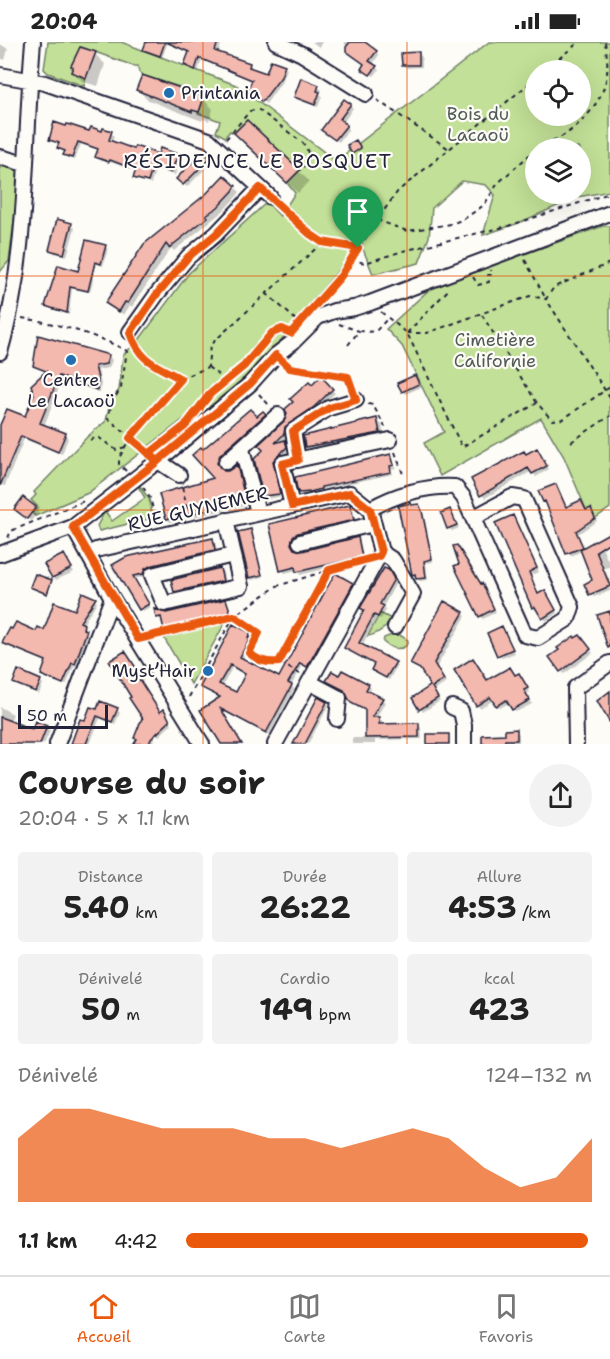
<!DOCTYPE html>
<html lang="fr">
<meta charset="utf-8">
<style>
:root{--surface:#fff;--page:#f2f2f2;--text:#222;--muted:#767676;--line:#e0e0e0;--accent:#ea580c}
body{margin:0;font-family:"Shantell Sans",sans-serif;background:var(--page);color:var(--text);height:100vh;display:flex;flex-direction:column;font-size:22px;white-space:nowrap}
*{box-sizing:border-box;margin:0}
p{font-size:20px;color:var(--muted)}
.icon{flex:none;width:33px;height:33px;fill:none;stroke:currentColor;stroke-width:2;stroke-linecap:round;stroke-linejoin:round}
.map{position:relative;height:702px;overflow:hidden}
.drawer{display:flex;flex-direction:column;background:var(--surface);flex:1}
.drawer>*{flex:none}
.tools{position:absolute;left:525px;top:18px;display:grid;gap:12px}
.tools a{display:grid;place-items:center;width:66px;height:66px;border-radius:50%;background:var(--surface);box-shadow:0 6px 24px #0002;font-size:30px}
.scale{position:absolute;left:18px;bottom:15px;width:90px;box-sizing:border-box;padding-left:6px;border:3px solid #22223b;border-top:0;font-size:16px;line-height:21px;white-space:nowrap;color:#22223b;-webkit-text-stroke:4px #fdfcf7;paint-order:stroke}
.pin{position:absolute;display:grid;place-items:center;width:51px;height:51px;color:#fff;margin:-62px -26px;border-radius:50% 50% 50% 0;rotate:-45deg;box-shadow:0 0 6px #0007}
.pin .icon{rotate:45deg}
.round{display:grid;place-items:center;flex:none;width:63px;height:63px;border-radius:32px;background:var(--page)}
.summary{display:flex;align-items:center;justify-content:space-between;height:102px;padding:0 18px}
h1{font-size:33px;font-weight:700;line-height:45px}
.metrics{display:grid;grid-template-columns:repeat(3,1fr);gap:9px;height:102px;padding:6px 18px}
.metrics div{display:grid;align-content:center;border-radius:6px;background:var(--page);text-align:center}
.metrics b{font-size:30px;font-weight:700}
.metrics small{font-size:16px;font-weight:400}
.metrics p{font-size:16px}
.chart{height:168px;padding:12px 18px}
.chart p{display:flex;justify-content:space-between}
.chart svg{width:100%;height:108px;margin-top:6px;fill:var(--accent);opacity:.7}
ul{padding:0 18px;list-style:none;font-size:20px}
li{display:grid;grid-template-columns:96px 72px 1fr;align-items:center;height:45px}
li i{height:15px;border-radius:8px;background:var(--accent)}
.status{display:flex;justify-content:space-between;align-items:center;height:42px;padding:0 30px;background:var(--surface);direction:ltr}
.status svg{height:16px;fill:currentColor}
.tabs{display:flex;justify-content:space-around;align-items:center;height:84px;border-top:2px solid var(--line);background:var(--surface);font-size:16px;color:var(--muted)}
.tabs a{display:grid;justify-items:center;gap:3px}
.tabs .on{color:var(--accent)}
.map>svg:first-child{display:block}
</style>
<div class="status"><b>20:04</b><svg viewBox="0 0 49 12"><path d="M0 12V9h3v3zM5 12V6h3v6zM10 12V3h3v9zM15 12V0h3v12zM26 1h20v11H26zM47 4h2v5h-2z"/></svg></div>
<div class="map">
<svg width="610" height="702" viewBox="0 0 610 702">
<rect width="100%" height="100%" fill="#fdfcf7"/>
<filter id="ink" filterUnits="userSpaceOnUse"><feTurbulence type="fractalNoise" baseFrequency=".0167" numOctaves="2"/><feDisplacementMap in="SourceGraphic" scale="12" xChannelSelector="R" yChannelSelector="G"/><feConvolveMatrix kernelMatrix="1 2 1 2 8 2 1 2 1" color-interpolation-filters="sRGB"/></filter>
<g filter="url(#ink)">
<!-- green -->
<path fill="#c2e097" stroke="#728169" stroke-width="1.5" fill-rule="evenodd" d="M48,0H121L236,43L336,119L489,0H610V149L578,155L516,182L483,193L495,153L486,143L462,139L432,166L429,195L419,221L373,232L363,207L342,224L264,319L235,348L201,376L184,377L88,451L35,474L32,471L38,465L31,458L36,453L34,450L87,395L106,379L110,360L119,348L123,313L139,298L189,231L267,160L280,174L295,151L287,141L300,128L247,78L234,91L230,89L225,95L216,90L220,79L198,71L204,55L198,51L142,33L139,30L138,24H134L81,5L71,24L73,25L71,30L86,36L84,44L48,31L44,27ZM536,28H580V74H536ZM536,106H580V152H536Z
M0,121L18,127L20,131L9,219L0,230Z
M603,184H610V466L591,479L564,415L541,376L440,434L424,401L444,390L402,304L386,287L432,245Z
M140,444L149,457L153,476L99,489L97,484L105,469L112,479L145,456L139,446Z
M380,571L393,578L392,582C383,585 378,593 368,594Z
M226,579L191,642L164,596Z
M394,592H398L408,598L406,604C398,609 390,606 383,600L384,596Z"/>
<!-- shadow -->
<path fill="#0003" fill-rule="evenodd" d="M148,0H168L162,16L145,8Z
M170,0H217L221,3L218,11L250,23L252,25V28L267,33L284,25L287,27L283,38L266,62L250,48L253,39L202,18L198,29L189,26L186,23L190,11Z
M312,0H322L319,5Z
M345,0H363L379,13L372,23L379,28L374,34L365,29V23L344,1Z
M0,2L8,7L5,18L0,16Z
M418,11L422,15V25L407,26L403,23Z
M95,12L105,22L98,44L83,40L73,30Z
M318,45L322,48L320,52L322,54L318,65L299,58L296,55Z
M138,48L203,57L213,67L209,79L203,77L202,79L148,58Z
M350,63L353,66L343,81L349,87L339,100L326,91Z
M247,80L309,139L298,151L236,91Z
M90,91H111L114,94L112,100L135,109L158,114L161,107L178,113L181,116L175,133L156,126L151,142L138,138L135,135L137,129L101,117L99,108L81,102L75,118L68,116L65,113L66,110L59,106L60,102L50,97Z
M203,111L212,120L187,145L178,137Z
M224,135L240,150L237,154L223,169L174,209L171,206L132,265L130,263L124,273L111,265Z
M71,183L75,186L67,214L54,211L51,207Z
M105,205L108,207L103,224L97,222L90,250L72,246L69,273L49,266L47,264Z
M39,295L109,314L112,318L109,326L98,328L101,342L100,351L63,336L44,384L65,393L68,396L62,412L24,397L5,444L1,443L0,445V394L25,376L47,330L34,323Z
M414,334L421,345L406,352L403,349Z
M321,337L335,351L317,368L287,390V395L284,399L288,403L289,408L276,423L282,454L268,457L264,454L255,418L312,345Z
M263,371L268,376L220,421L221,429L229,430L236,425L239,427L248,463L170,480L167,477L215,437L204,409Z
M377,378L382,383L384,396L311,410L306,405Z
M537,408L549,427L536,435L532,429L485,456L482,453L527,414Z
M391,414L396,426L391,427L393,432L323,447V449L313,452L303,453L300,451Z
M555,443L567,466L581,460L587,469L590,468L593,471L597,479L578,492L584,507L601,503L608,519L610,510V525L604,526L610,539V549L594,555L590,552L594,539L582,509L571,514L568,511L548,463L540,450Z
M23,457L39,469L31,479L19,470Z
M410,462L413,465L418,463L424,473L433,520L426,521L428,538L420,539L414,532Z
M350,464L353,467L356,480L296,497L294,506L295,508L302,510L357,497L360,500L364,517L300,533L297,528L285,531L282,528L271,483Z
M450,469L459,486L452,489L448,486Z
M513,475L539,530L531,533L539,553H547L558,571L546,579L538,567L537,568L534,565Z
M251,489L263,535L252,538L250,536Z
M212,497L215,500L217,510L147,530L146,534L134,537L150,565L143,569L114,524Z
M457,504L481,543L485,546L496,570L483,577L480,574L461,523Z
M64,514L74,530L56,538L53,535Z
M219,527L223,530L225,542L178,553L175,550L173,539Z
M391,533L396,541L383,565L386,568L381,577L377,575L362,604L397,624L389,638L372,628L375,623L346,606Z
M352,542L355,545L310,627L303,623L291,644L294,647L269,693L220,667L241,702H223L202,668L221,656L202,645L250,592L253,595L251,599L252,601L243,618L280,637ZM233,624L247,633L236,652L222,645Z
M83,552L97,560L83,582L88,592L77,624L74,625L66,643L42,633L48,620L4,601L45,589L76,570Z
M226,558L231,574L168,589L163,576L159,577L158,575Z
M463,571L466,574L436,626L446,641L434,649L440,659L423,670L414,657L433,644L422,629L411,621Z
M502,586L515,611L502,616L498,613Z
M582,597L593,611L564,632L551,615Z
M127,614L144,638L141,640L161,672H166L172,682L159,694L156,691L152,702H136L138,698L135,695L147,680Z
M342,630L369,643L371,646L369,651L385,660L376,677L382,679V683L418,682L421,686L422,697L375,698V702H352V696H367L366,669L353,661L348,651L328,639L340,635Z
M519,632L530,650L526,652L532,662L516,670L509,661L500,666L494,658L480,666L477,663L487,639Z
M40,639L43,642L39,652L15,641Z
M318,657L329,663L308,702H295Z
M0,665L13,672L10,680L33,689L46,685L50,689L44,702H0Z
M117,668L120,671L115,682L100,676L90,702H72L86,680L98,669Z
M516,689L519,692V700L483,702Z"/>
<!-- building -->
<path fill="#f3b8ae" stroke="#22223b" stroke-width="1.5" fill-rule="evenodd" d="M146,0H165L160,14L143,8Z
M166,0H218L215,9L250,21L249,25L266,31L271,18L285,23L281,35L262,60L248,48L252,38L199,16L195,28L184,23L189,10Z
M350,0H365L377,9L369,19L377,24L370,33L361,27L364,22L346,9V5Z
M80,5L96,10L86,36L71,30L73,25L71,24Z
M419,10V23H402L401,11Z
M142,33L198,52V53L204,55L199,70L192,68V70L136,48Z
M301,36L319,43L317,49L320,50L315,63L294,55Z
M344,57L351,62L340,77L347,83L335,98L321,88Z
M247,78L300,128L287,141L234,91Z
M54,80L66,84L67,82L89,89L91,85L102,89L103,86L112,89L109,98L134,107L135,104L158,112L160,106L178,112L171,131L153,124L148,140L133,136L136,128L110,118L109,120L95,115L98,107L78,100L72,116L63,113L65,109L57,106L59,101L49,98Z
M356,98L361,106L352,112L347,103Z
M203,109L210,116L183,143L176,137Z
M224,133L236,144L233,149L218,165L206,173L208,175L169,206L166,202L128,261L125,260L119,270L105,261L144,202L206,152Z
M57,177L72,181L64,212L49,208Z
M86,198L106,203L101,222L95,220L88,249L70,245L67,271L45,264L58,223L78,229Z
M38,293L109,313L106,322L95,324L98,337L97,348L59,334L40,381L66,391L58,410L21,394L0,444V383L7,367L25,374L34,352L31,343L46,329L33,324Z
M415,333L419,342L402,350L397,341Z
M321,334L333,347L314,365L285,385L284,392L275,401L285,398L287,405L273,419L280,452L263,454L254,417L263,408L258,403L284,379L287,372L285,367L293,360L290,357L309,340L312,343Z
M250,367L257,374L263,369L266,372L220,413L217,421L224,429H228L237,423L246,460L166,477L159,452L213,436L192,413L201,405L203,407Z
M377,376L380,391L305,405L303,394Z
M537,406L547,424L532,432L528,426L480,454L471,437L524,409L526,412Z
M391,412L394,423L390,424L391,430L321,445V447L310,450L299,451L297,448L295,435Z
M556,442L566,465L581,458L586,468L591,466L595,476L576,489L583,505L566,512L545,459L543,460L538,449Z
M23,455L36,465L27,477L14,467Z
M411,461V463L419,462L422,469L432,517L424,519L426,536L416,537L415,532L412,533L398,464Z
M350,463L354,478L298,491L293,494L291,502L294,507L302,509L358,495L362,515L296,530L295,525L280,529L269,482Z
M450,467L457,483L447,487L441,471Z
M513,473L537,526L529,530L538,552L545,548L556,568L542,577L535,565L532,566L495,481Z
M251,487L262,533L249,536L238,490Z
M609,491L610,500L596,509L610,544L589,553L584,542L592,538L580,507Z
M213,496L215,508L150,524L145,527L143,532L133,534L149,562L139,568L112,523L126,515Z
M457,503L481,542L482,541L494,567L479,575L454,524L459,522L453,504Z
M64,512L72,526L52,536L44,522Z
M220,526L223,539L174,550L171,538Z
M384,526L389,528L394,537L380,562L384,564L381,569L378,575L374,573L359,601L396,620L386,636L371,628L374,622L344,606L364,568L360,566Z
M335,531L353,541L351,546L307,625L300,621L288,641L292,643L266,691L221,667L242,702H221L200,668L220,655L200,645L233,582L251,591L248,596H250L240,615L279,635ZM230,623L245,632L236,650L219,642Z
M35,532L52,538L47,552L30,545Z
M82,550L96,556L80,580L84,582L83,587L87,588L75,622L72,621L63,642L41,633L46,619L2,601L10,586L12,587L16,580L36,589L38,585L44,588L54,560L75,568Z
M226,557L231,572L164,588L161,575L156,576L154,567L166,571Z
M444,559L464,570L434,621L444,638L432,645L438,656L419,668L412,656L430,644L420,627L410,622Z
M610,569V605L608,606L597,573Z
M502,584L513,607L497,614L487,591Z
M580,593L591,607L560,630L549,615L559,608L557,606L574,594L575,596Z
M125,609L142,635L139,637L160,670L164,667L170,679L151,697L149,702H134L137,697L134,696L142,676L143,677L129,656L131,655L109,619Z
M473,616L487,638L510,625L515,633L519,631L528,646L524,648L530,658L512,668L506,658L496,664L490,655L476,664L454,628Z
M18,628L41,638L36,650L13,641Z
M342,628L369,642L366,648L383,656L372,675H379V682L419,681V695L365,696V668L351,661L344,648L326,639L332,629L339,633Z
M610,649V681L597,659Z
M318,655L327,660L305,702H293Z
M100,659L118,666L112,680L97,674L86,702H71L80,677L85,678L90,665L97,667Z
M0,675L32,687L35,679L47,684L40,702H0Z
M517,687V698H505V702H482V693L505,692V688Z
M427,692H449V702H427Z"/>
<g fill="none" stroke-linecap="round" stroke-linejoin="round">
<defs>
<path id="minor" d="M276,0L302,12L366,52
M0,33L45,41L209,98L270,155
M0,115L25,122
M130,290L157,252L188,215L216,192L260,146
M0,310C29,211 24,103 33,0
M242,407L258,471
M298,418L293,389L329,366L356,358
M158,419L179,433
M226,420L278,373
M292,464L282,421L390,398
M370,467C395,453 426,443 455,445L464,456L525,593L538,596L568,577L572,565L524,457L512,455L473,476
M226,478L241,544L164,562L152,533L233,513
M73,485L112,556L202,702
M300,500L373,482
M381,510L393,518L413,552L395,585
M0,512L73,485L158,419L250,342L276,313L293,300L318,275L334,269L354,266L370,261L610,171
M88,513L96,508L350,451L370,467L381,510L275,702
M309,640L339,656L337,677
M452,665L461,669L464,683V702
M57,702L112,556
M576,702L575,646L610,621"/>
</defs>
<!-- minor casing -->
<use href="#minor" stroke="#22223b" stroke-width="18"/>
<!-- path -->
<path stroke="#22223b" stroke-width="2" stroke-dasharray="4.5 4.5" stroke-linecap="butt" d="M545,28L579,0
M377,58L449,107
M226,97L250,69L259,68L303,101C309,109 311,117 303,125
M536,106C543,101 553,99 561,95C580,84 599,63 605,42C609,29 607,13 605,0
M279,163L298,184L323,200L357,206
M377,178L407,189L451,182L464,177L484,163L498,141L536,107
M352,215L357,219L365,221L403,209L508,184L610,151
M525,218L546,257
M610,221L554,245L546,257L610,356
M473,235L478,243L489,240L488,233H492L491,228
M266,251L297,279
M316,262L341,234L377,178L398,149L536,36
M381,270L407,291L462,405L537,361
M482,273L537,361L552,378L563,377L610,345
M22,276C56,281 97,293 127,309L121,346L112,360L108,376L148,411
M339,282L359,289
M407,291L450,246
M407,291H427L530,254L546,257
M134,302C140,320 166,328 181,337
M348,303L359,289L375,290L388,276
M285,321L290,326L348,335L352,347
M208,325L225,338
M259,352L269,363
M368,362L373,363L385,385
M196,370L210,352L244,324L272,291L281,287L287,289
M90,398L98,395L116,408L125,405
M571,400L610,374
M395,410L403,432
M126,429L119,422V416L130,396L181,337L208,325L210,303L323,200
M143,445L150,456L157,482
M182,445L189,474
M8,496L11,489L84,459
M150,595L234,574L259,591L249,611C259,619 266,621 279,620
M300,632L279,620L329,528
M189,655L234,574L277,544L362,518"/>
<!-- minor -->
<use href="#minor" stroke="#fdfcf7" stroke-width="14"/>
</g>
</g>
<g fill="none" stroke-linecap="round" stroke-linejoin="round" filter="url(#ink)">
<defs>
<path id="route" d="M358,206L322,200L310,192L260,146L216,192L188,215L157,252L130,291C140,320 156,323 181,337L130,396L158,419L73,485L138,597L234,574L259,591L249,611C259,619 266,621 279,620L329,528L379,514L381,510L370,467L350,451L292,464L282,422L298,418L293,389L329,366L356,358L348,335L290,326L276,313L250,342L158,419L149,412L185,384L210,352L244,324L272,291L282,287L291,291L341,234L358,206"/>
</defs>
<!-- route casing -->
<use href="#route" stroke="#fff" stroke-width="12"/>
<!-- route -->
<use href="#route" stroke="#ea580c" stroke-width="8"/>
</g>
<!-- grid -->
<path fill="none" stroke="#e8590c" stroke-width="1.5" stroke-opacity="0.55" d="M203,0V702M407,0V702M0,234H610M0,468H610"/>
<!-- markers -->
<g fill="#1f6fb2" stroke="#fdfcf7" stroke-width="2">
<circle cx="169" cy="51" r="6"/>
<circle cx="71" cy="318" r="6"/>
<circle cx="208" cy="629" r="6"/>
</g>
<g text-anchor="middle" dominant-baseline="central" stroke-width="4.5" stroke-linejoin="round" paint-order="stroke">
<!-- poi labels -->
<g font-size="18" fill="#22223b" stroke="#fdfcf7" text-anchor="start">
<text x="181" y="51">Printania</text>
<text x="71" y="338" text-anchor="middle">Centre<tspan x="71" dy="21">Le Lacaoü</tspan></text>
<text x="196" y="629" text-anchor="end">Myst’Hair</text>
</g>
<!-- park labels -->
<g font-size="18" fill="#525b57" stroke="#fdfcf7">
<text x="478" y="72">Bois du<tspan x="478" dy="21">Lacaoü</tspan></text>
<text x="495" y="298">Cimetière<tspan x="495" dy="21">Californie</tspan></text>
</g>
<!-- street labels -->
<g font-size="18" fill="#22223b" stroke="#fdfcf7">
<text transform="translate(198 467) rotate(-13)">RUE GUYNEMER</text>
</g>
<!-- neighbourhood labels -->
<g font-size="20" letter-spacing="1.5" fill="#22223b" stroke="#fdfcf7">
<text x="258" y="119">RÉSIDENCE LE BOSQUET</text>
</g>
</g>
</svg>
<div class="tools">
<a><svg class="icon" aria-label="locate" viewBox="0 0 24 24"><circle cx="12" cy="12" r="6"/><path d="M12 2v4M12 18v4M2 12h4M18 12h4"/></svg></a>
<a><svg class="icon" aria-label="layers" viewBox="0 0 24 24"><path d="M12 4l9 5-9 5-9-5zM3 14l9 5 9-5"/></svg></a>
</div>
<div class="scale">50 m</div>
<div class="pin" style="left:358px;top:206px;background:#1e9e55"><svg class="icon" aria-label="arrive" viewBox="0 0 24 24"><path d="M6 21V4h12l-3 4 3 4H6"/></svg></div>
</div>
<section class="drawer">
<div class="summary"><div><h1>Course du soir</h1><p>20:04 · 5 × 1.1 km</p></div><a class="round"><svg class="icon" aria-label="share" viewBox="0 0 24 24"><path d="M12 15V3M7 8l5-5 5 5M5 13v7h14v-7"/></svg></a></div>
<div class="metrics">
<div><p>Distance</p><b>5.40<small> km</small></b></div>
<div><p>Durée</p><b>26:22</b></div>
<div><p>Allure</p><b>4:53<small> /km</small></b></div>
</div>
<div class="metrics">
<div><p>Dénivelé</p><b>50<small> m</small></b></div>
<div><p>Cardio</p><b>149<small> bpm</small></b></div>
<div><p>kcal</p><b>423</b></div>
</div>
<div class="chart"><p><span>Dénivelé</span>124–132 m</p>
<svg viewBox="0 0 160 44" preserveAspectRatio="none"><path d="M0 44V18L10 6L20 6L30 10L40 14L50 14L60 14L70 18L80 18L90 22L100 18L110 14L120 18L130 30L140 38L150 34L160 18V44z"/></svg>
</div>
<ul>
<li><b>1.1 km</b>4:42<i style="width:99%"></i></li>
</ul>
</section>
<nav class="tabs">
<a class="on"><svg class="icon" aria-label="home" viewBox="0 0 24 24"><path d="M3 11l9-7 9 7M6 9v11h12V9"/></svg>Accueil</a>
<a><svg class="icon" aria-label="map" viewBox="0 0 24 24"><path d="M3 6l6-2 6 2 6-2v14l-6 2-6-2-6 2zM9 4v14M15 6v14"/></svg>Carte</a>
<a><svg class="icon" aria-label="saved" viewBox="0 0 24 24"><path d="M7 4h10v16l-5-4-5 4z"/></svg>Favoris</a>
</nav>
